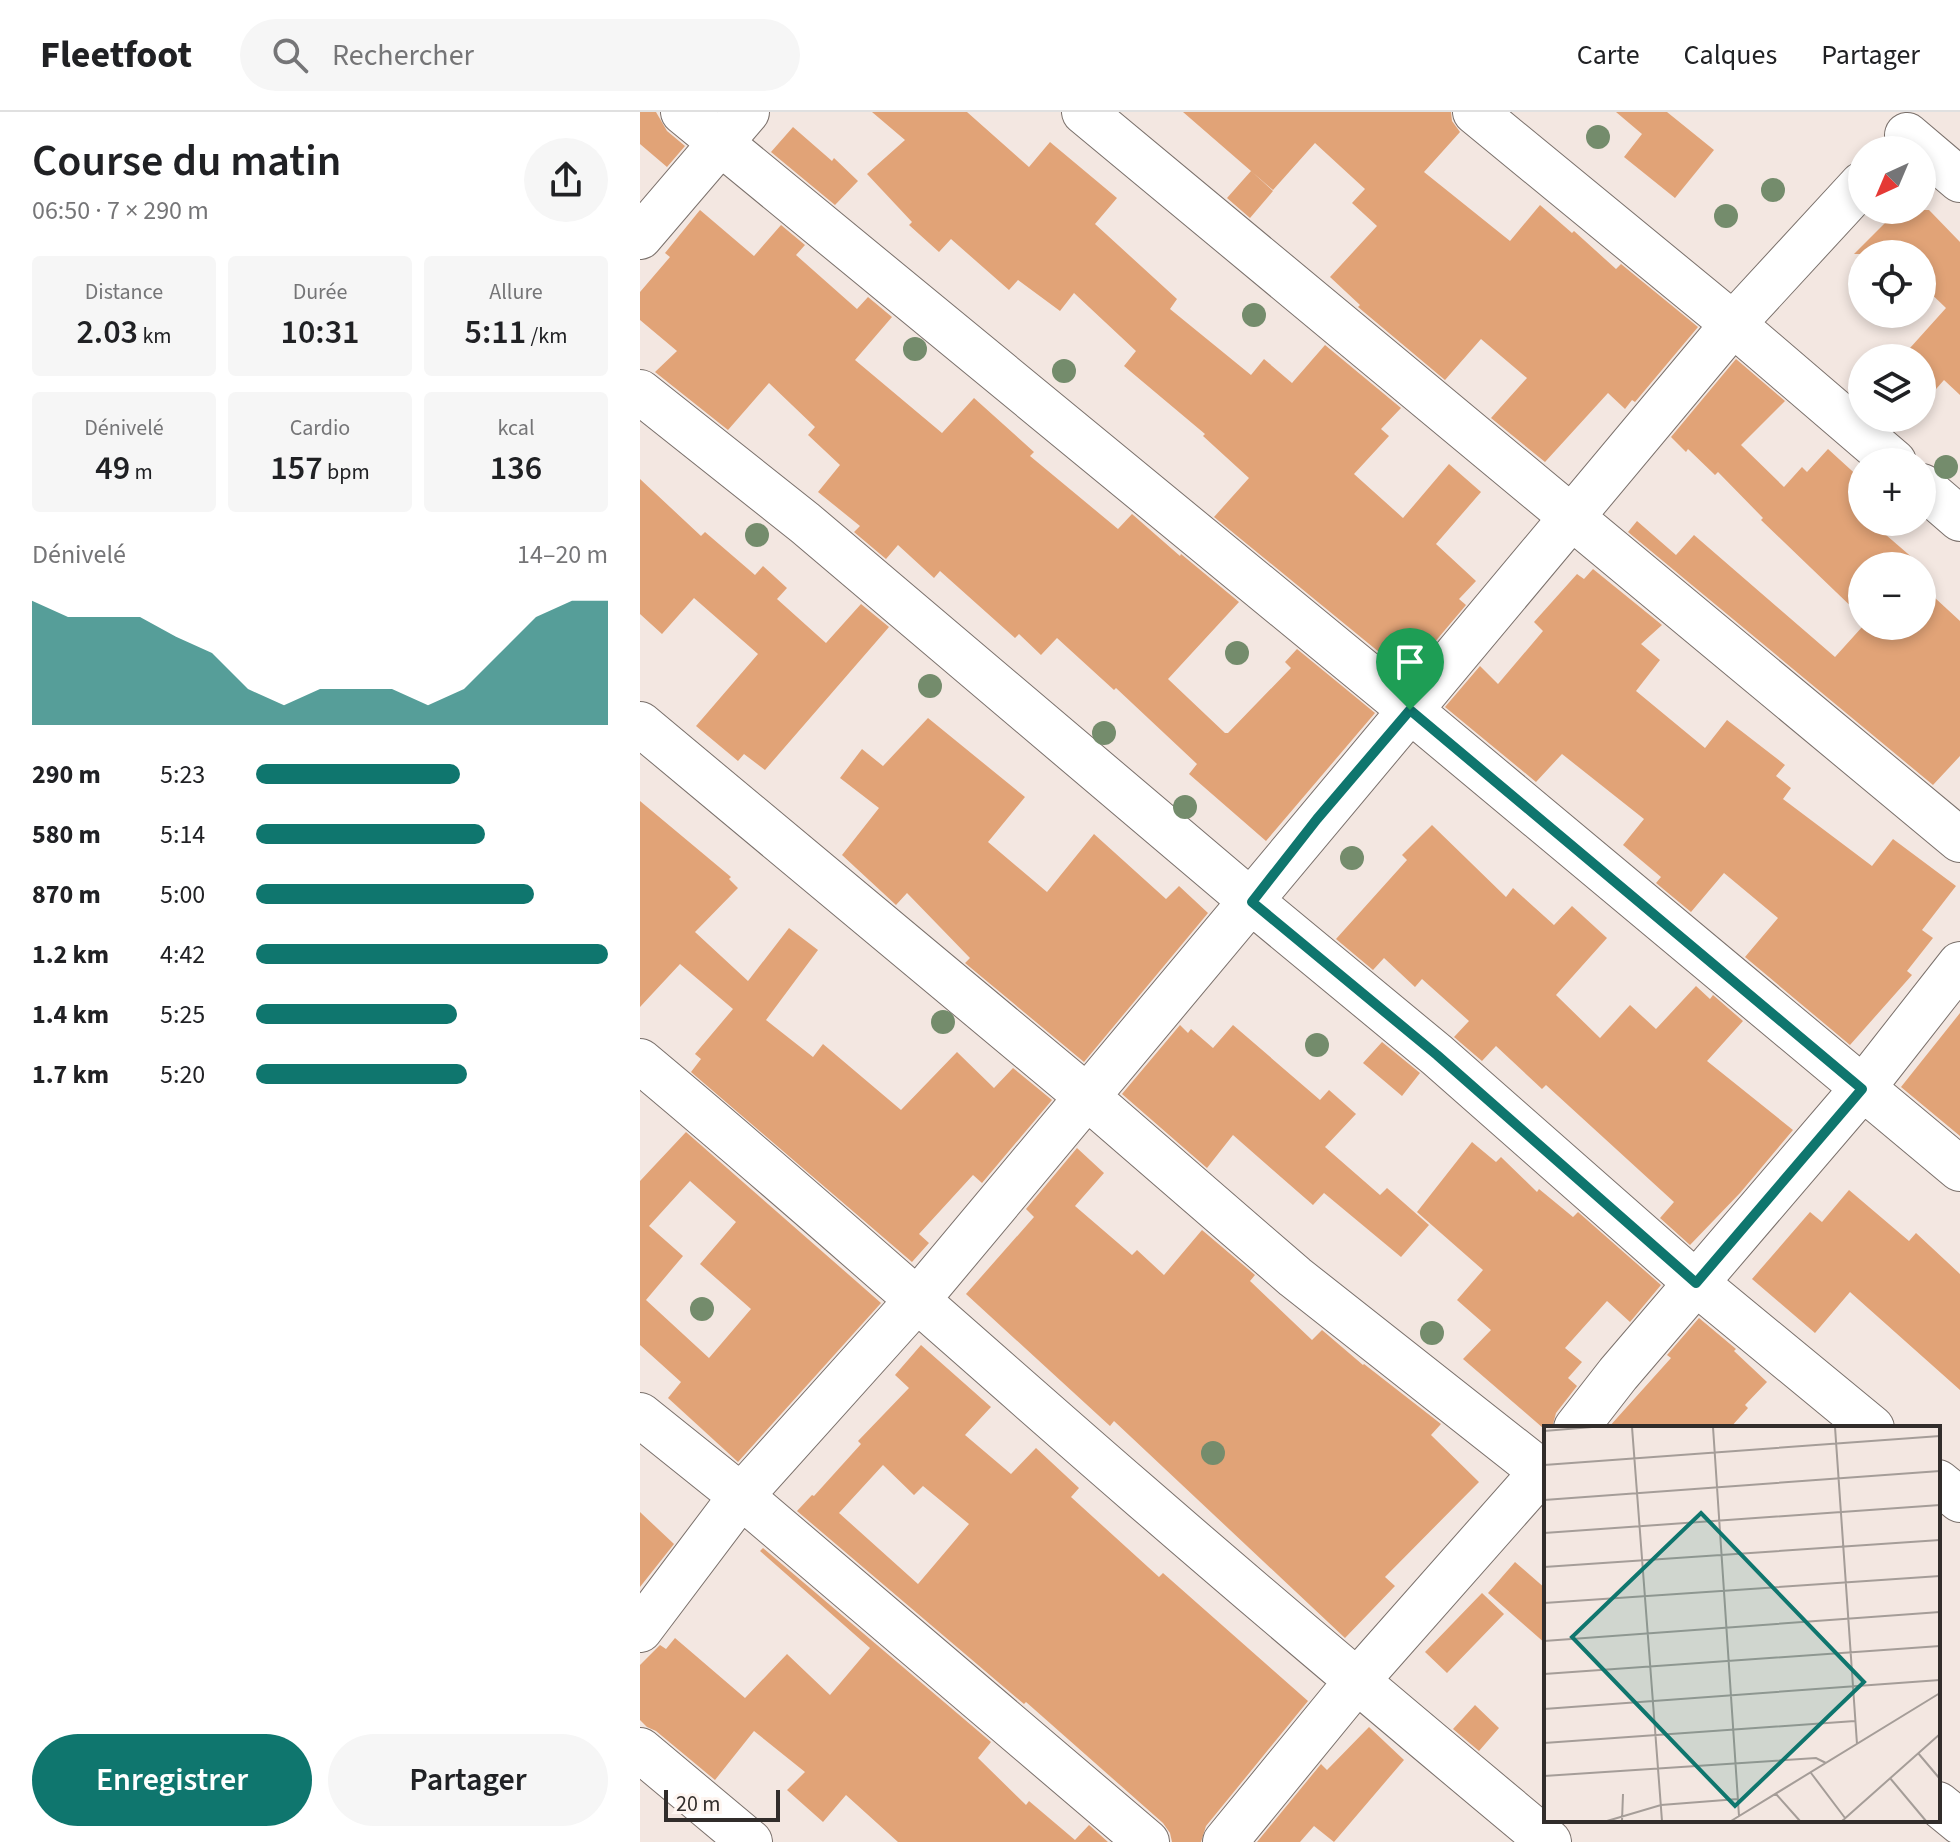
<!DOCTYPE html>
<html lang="fr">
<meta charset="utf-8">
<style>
:root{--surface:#fff;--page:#f6f6f6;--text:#202124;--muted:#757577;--line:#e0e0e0;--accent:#0f766e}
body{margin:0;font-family:"Source Sans 3",sans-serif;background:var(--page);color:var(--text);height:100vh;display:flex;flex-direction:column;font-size:30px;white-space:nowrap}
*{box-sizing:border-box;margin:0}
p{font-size:26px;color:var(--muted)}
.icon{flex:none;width:44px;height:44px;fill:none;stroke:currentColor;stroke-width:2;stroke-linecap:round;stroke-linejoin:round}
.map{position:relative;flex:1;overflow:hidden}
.panel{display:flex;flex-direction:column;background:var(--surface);width:640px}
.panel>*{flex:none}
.needle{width:52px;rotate:224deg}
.tools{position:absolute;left:1208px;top:24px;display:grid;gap:16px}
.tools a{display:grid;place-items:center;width:88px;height:88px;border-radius:50%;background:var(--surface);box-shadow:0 4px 12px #0003;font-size:40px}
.scale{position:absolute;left:24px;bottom:20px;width:116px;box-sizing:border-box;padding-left:8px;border:4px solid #312d2b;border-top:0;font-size:22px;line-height:28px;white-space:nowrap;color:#312d2b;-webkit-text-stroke:6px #fef5f0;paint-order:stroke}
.pin{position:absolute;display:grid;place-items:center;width:68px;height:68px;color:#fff;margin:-82px -34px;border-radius:50% 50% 50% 0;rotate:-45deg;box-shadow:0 0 8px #0007}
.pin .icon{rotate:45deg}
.round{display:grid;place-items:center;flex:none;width:84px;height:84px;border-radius:42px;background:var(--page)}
.head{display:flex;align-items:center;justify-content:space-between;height:136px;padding:0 32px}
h1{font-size:44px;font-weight:600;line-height:60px}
.stats{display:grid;grid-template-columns:repeat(3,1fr);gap:12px;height:136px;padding:8px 32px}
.stats div{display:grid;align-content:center;border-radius:8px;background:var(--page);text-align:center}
.stats b{font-size:34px;font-weight:600}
.stats small{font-size:22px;font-weight:400}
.stats p{font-size:22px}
.chart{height:224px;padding:16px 32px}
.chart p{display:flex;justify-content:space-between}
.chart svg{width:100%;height:144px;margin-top:8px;fill:var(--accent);opacity:.7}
.button{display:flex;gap:16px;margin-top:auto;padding:16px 32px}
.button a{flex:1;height:92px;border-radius:48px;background:var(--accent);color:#fff;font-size:32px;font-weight:600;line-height:92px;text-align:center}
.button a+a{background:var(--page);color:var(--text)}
ul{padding:0 32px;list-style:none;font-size:26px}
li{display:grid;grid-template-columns:128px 96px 1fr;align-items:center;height:60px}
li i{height:20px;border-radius:10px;background:var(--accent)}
header{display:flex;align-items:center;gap:48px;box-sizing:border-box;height:112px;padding:0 40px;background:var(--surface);border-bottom:2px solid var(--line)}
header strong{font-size:38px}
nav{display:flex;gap:44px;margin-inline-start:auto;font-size:28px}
.search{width:560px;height:72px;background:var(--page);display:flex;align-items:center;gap:20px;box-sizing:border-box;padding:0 28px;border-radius:44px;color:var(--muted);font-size:30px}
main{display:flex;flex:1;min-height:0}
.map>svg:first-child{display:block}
</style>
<header>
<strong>Fleetfoot</strong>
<div class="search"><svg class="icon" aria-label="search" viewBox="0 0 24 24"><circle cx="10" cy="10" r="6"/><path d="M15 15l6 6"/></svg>Rechercher</div>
<nav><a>Carte</a><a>Calques</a><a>Partager</a></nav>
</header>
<main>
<section class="panel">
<div class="head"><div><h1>Course du matin</h1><p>06:50 · 7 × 290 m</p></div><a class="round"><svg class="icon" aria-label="share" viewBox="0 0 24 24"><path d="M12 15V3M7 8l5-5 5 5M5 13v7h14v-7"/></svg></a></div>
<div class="stats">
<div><p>Distance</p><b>2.03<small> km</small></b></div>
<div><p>Durée</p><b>10:31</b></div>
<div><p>Allure</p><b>5:11<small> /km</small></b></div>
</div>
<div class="stats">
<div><p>Dénivelé</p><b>49<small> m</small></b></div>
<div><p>Cardio</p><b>157<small> bpm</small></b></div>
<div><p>kcal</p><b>136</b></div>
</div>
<div class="chart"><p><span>Dénivelé</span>14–20 m</p>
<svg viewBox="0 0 160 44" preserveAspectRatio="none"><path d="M0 44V6L10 11L20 11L30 11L40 17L50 22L60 33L70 38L80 33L90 33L100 33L110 38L120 33L130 22L140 11L150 6L160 6V44z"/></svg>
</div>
<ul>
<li><b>290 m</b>5:23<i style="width:58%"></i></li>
<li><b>580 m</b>5:14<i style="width:65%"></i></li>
<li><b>870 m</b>5:00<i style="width:79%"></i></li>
<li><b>1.2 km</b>4:42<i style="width:100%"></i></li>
<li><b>1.4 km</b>5:25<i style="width:57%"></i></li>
<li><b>1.7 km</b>5:20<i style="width:60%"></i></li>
</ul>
<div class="button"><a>Enregistrer</a><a>Partager</a></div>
</section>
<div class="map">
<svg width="1320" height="1730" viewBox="0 0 1320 1730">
<rect width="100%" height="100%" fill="#f3e7e1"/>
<!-- building -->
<path fill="#e1a377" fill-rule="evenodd" d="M0,0H16L27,19L45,34L27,55L0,32Z
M232,0H327L389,55L410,30L477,86L455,112L537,187L530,197L611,263L624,247L652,271L685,233L761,296L741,317L749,324L714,362L763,406L809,352L841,380L796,432L836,469L819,487L826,493L767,563L574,405L609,366L563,324L565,322L484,254L496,239L434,181L420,199L378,168L369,178L311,127L299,140L269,113L272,110L227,62L265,28Z
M543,0H811L812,9L820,20L784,60L870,129L900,93L932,121L934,119L976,157L981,152L1058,215L995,290L992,288L985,297L968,281L905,350L851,306L887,266L841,227L805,268L718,195L720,193L690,165L737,114L712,91L725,77L675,31L633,78Z
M976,0H1027L1074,38L1035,86L984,45L1002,22Z
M153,15L192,49L194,46L218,69L195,93L131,40Z
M611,59L633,79L610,106L587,86Z
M60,98L114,144L141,113L165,133L156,143L217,197L228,185L252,205L215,248L302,321L334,286L394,340L390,344L478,417L492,402L540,444L541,442L599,490L528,567L585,621H588L651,556L645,550L657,537L735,601L626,729L549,662L557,652L476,576L474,578L417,526L401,543L379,522L375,526L300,459L294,466L258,433L246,447L214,420L220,414L178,380L200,353L168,323L175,315L129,271L88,318L15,260L37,239L0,208V180L30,145L25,141Z
M1258,98H1289L1320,130V283L1304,268L1282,293V246H1261L1306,196L1282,173V142H1214Z
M1096,247L1145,289L1101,333L1144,375L1162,355L1167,360L1188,337L1222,368V410H1231L1282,454H1222V505L1121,408L1123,406L1078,360L1075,363L1048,337L1046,340L1031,325Z
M0,367L61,424L65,420L115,463L123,454L147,476L137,487L186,531L221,492L249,515L125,658L104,642L98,649L56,614L118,542L54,486L22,522L0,502Z
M997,409L1036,443L1054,423L1195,545L1223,514H1282V474L1320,509V644L1293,673L988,420Z
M953,457L1022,513L1001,532L1020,548L996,579L1065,636L1087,608L1145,653L1136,664L1151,676L1143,687L1232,754L1253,727L1316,774L1282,818L1293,826L1267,859L1272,863L1210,933L1105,845L1138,806L1084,761L1051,800L1016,771L1021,765L983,733L1004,707L922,642L896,670L805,595L840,554L858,572L903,519L894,510L937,462L944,467Z
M288,606L385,685L348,730L407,780L454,722L526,787L539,774L568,801L444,950L325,851L330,846L267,781L256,793L202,743L239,696L200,666L222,637L243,654Z
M0,689L91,765L89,767L98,776L55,820L108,869L149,816L178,838L126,908L173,945L183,932L261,998L317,940L354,976L373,956L412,988L342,1071L333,1063L279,1122L289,1131L272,1150L51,960L61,947L55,942L93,897L40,852L0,895Z
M792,713L866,785L873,776L914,813L932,794L967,826L916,883L960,926L990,893L1016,917L1056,874L1070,887L1073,883L1103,909L1067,949L1153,1018L1100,1081L1050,1133L1020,1106L1034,1090L906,973L902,977L856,934L842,949L814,925L829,909L782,867L775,875L744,846L733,858L696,827L767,748L762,743Z
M1320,901V1024L1261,975Z
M540,913L548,921L551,917L573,936L593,913L680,988L689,978L716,1002L685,1035L740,1083L747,1076L789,1113L761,1145L684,1081L673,1093L593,1023L567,1056L482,982Z
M742,930L780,961L762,984L723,951Z
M46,1020L241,1191L98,1350L28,1286L41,1270L0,1233V1069ZM50,1069L96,1110L60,1152L111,1197L69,1246L6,1188L43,1144L9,1114Z
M832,1030L856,1050L861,1045L897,1080L899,1077L933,1105L938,1100L1021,1173L990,1210L967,1189L925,1236L942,1250L928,1266L937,1274L916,1301L912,1316H903L823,1247L851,1218L817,1188L843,1158L777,1100Z
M437,1036L464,1061L435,1094L492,1143L497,1138L524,1163L562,1118L615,1163L610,1169L672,1228L682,1218L723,1253L724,1252L801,1312L791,1323L839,1370L745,1465L755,1474L705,1526L474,1309L470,1314L326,1182L394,1105L386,1097Z
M1209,1078L1269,1129L1276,1121L1320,1162V1278L1210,1180L1175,1221L1112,1167L1170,1100L1182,1110Z
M1059,1206L1096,1237L1094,1239L1127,1270L1105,1293L1108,1296L1090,1316H968L1031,1246L1027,1243Z
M281,1233L351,1295L325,1323L371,1362L396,1336L439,1376L431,1385L519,1465L523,1461L668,1589L566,1714L561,1730H532L530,1721L523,1711L386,1590L384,1592L157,1399L172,1383L174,1384L221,1332L218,1329L269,1276L255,1263ZM243,1353L274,1383L283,1374L329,1412L278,1472L199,1401Z
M0,1400L34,1432L0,1475Z
M123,1436L351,1630L338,1646L386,1693L389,1689L435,1728L449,1713L468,1730H258L206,1683L183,1710L147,1678L165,1660L114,1619L75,1668L16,1619L7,1615L0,1608V1553L20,1533L26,1537L35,1526L105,1586L147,1542L190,1583L230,1536L120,1439Z
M875,1450L906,1477V1532L848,1481Z
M842,1481L864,1502L807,1561L785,1540Z
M835,1593L859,1616L839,1639L813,1617Z
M729,1615L764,1648L694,1730L674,1714L660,1730H617L681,1652L687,1658Z"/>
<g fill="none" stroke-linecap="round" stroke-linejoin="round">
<defs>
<path id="minor" d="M43,0L770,598L1320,1057
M444,0L1320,728
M835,0L1093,212L1254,350
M1267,23L1320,68
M0,125L107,0
M0,280L165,411L612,790L797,943L1056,1171L1232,1316
M1282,374L1320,407
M0,612L446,984L655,1165L906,1363
M0,949C168,1089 329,1235 494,1378C631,1497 770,1614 909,1730
M0,1303L101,1384L507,1730
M936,1316L978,1262L1222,977L1320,852
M1298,1370L1320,1388
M0,1518L101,1384L278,1187L1093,212L1222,72
M0,1638L110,1730
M1298,1692L1320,1710
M585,1730L716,1570L906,1355"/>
</defs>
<!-- minor casing -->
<use href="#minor" stroke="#7a706b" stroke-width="46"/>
<!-- minor -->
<use href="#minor" stroke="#fff" stroke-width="44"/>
</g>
<!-- trees -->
<g fill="#748c6c">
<circle cx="958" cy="25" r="12"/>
<circle cx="1133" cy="78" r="12"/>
<circle cx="1086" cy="104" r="12"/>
<circle cx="614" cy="203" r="12"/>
<circle cx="275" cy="237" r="12"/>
<circle cx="424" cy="259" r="12"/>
<circle cx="1306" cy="355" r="12"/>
<circle cx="117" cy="423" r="12"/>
<circle cx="597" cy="541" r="12"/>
<circle cx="290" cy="574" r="12"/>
<circle cx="464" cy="621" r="12"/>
<circle cx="545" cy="695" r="12"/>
<circle cx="712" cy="746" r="12"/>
<circle cx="303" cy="910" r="12"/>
<circle cx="677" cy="933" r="12"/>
<circle cx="62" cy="1197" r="12"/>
<circle cx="792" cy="1221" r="12"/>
<circle cx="573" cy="1341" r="12"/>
</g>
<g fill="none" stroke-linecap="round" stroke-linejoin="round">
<defs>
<path id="route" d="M770,598L1222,977L1056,1171L797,943L612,790L677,707Z"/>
</defs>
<!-- route casing -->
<use href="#route" stroke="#fff" stroke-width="16"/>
<!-- route -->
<use href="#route" stroke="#0f766e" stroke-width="10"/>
</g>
<!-- overview -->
<g transform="translate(904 1314)">
<rect width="396" height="396" fill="#f3e7e1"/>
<path fill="none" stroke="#a59d98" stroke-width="2" d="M88,1L118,395M169,1L195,390M291,1L313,318M0,5L48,1M0,39L396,10M0,74L396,45M0,107L396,79M0,141L396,114M0,177L396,150M0,215L396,186M0,248L396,220M0,283L396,254M0,317L311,295M374,327L396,353M267,347L301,392M0,350L272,332L282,337M346,352L382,395M232,368L256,395M63,395L117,379L194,373M78,395L79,368M187,395L396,267M298,395L396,308"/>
<path fill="#0f766e" fill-opacity="0.15" stroke="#0f766e" stroke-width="4" d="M157,87L320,256L191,380L28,211Z"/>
<rect width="396" height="396" fill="none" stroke="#312d2b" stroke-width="4"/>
</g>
</svg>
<div class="tools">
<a><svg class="needle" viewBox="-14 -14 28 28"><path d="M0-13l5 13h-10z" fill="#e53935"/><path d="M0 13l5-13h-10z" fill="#757577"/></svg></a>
<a><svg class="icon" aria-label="locate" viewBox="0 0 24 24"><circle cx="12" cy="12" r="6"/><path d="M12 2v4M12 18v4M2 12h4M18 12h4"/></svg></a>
<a><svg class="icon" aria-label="layers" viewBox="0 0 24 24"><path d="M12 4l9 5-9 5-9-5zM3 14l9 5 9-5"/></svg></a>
<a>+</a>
<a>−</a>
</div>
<div class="scale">20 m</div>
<div class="pin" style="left:770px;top:598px;background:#1e9e55"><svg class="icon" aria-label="arrive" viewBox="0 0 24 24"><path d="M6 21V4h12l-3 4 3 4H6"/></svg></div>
</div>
</main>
